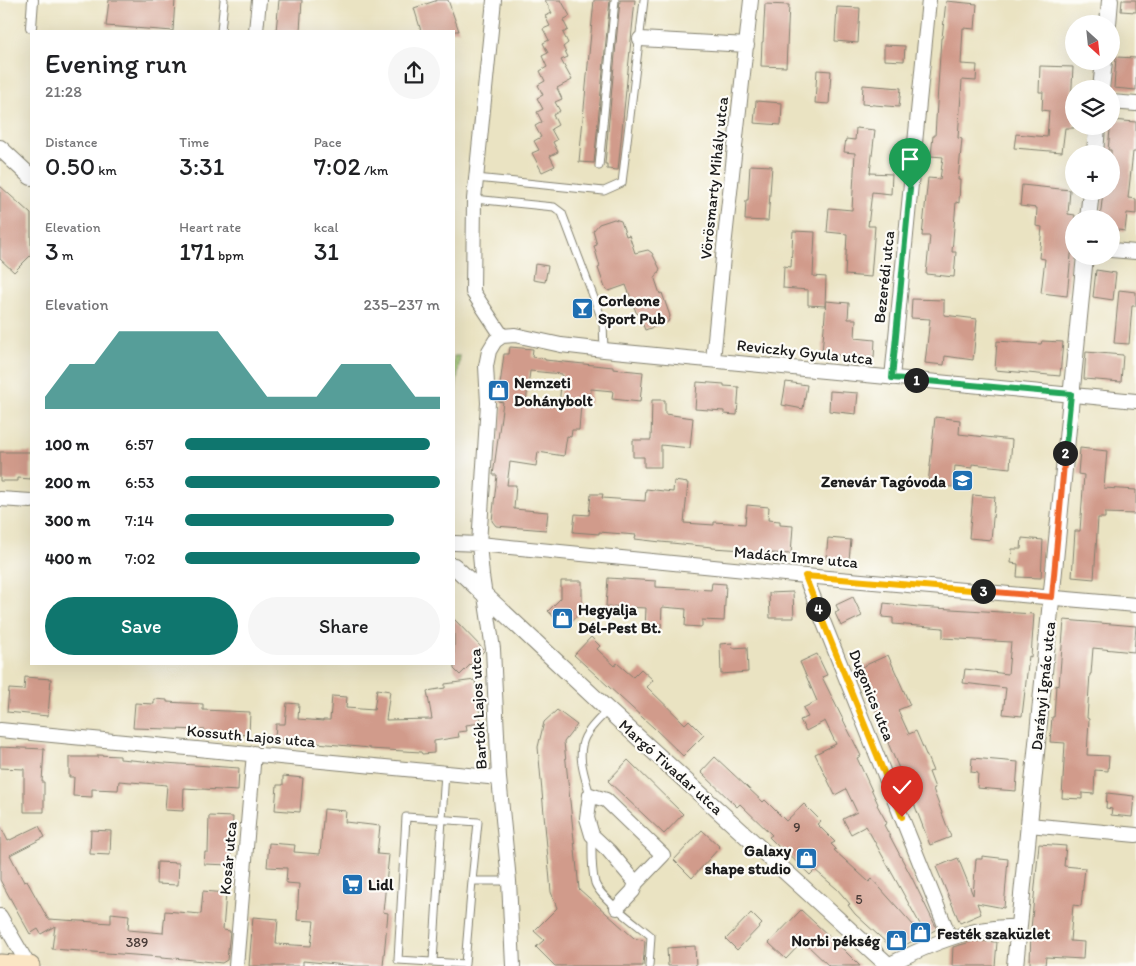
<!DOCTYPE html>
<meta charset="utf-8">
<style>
:root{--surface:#fff;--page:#f6f6f6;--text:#202124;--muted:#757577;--accent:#0f766e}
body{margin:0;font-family:Itim,sans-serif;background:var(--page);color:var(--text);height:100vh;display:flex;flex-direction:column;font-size:19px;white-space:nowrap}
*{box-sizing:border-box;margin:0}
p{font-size:16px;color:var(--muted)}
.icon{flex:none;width:28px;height:28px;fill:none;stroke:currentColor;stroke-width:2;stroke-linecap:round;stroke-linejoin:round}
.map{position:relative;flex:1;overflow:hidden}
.details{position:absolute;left:30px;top:30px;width:425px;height:635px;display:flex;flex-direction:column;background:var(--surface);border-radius:0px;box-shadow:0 5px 20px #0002}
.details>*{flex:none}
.needle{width:32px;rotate:153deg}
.controls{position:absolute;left:1065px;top:15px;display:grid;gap:10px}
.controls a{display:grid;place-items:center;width:55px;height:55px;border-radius:50%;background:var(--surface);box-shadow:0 5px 20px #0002;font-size:25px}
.pin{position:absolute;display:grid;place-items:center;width:42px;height:42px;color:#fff;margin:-51px -21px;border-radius:50% 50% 50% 0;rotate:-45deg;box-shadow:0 0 5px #0007}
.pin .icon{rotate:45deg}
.km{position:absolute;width:25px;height:25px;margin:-12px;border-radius:50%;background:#222;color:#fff;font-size:14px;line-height:25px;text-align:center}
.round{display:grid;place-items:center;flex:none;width:52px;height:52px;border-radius:26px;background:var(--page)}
.summary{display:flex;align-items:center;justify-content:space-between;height:85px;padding:0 15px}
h1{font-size:28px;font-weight:600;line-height:38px}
.metrics{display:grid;grid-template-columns:repeat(3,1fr);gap:8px;height:85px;padding:5px 15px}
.metrics div{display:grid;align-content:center}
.metrics b{font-size:25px;font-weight:600}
.metrics small{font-size:14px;font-weight:400}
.metrics p{font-size:14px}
.chart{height:140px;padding:10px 15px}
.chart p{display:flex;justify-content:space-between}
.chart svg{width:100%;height:90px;margin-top:5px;fill:var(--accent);opacity:.7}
.cta{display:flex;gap:10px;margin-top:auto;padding:10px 15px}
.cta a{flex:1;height:58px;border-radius:30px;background:var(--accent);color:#fff;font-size:20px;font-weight:600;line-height:58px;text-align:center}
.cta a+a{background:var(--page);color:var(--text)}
ul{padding:0 15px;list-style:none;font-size:16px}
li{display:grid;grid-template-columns:80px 60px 1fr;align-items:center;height:38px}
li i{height:12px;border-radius:6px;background:var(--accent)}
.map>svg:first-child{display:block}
</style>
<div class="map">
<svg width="1136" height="966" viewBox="0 0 1136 966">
<rect width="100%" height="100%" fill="#fdfcf7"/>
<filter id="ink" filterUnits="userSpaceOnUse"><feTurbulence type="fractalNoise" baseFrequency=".02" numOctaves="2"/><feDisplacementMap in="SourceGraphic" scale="10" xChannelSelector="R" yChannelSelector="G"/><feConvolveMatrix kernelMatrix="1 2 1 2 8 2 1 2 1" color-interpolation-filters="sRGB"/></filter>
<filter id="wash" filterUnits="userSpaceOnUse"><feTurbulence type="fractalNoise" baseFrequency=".0096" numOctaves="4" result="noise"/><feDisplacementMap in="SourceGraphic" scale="20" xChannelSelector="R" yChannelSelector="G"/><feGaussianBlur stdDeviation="1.12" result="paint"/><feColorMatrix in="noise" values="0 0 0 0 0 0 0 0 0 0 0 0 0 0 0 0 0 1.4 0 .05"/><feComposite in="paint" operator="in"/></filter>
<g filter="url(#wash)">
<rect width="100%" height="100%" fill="#eae3c2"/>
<!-- green -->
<path fill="#9fc672" stroke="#5e7147" d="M454,356H460L454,407Z"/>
<g id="blocks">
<!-- building -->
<path fill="#d19b8b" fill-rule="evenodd" d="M109,0H175L173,31L106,26Z
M279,0H302L300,31H276Z
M438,0H448L459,31H421L414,8Z
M545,0H561L570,16L563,20L568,30L563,33L568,43L563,47L568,57L561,60L572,80L557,88L562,99L555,102L560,111L553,115L558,125L551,129L557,140L553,142L558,152L550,156L555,166L542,172L532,153L539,150L534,141L541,137L535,126L542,122L537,112L543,109L537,98L543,95L538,85L545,81L540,71L547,67L542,56L548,53L543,43L549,40L543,29L550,26L545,16L552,13Z
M594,0H610L594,163L579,162Z
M620,0H635L618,170L607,169V164H605Z
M1122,0H1136V12L1121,11Z
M946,1L977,4L975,29L963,28L961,64L977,65L976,81L962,80L958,138L962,139L958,180H960L959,203L956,202L952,252H956L954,277L926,274L930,236H922L928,178L940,179L943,157L931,156L933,136H935L941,38H942Z
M765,4L789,5L786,67L761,66L762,42H763Z
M837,7L860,8L858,43L835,41Z
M884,45L905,46L904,61L884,60Z
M1116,57L1136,58V90L1114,88Z
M1040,66L1073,67L1071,105H1074V128H1065L1062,152L1014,148L1016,134L1047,137L1049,111L1042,110L1043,92H1039Z
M817,70L831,71L829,104L815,103Z
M863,85L901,88L899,107L862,104Z
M756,101L782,103L781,125L754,123Z
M1111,120L1136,122V152H1133L1128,198L1136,199V214L1127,213L1125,231L1111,229V219H1100L1103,191H1111V150H1108Z
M856,128L875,130L870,173L892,174L891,194L872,192L868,226H875L871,277L845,275L847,234L827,232L829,208L852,210L855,153L844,152L846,139L855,140Z
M750,165L772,166L768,221L745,220L746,200H748Z
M1022,185L1070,190L1068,214L1075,215L1067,296L1041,293L1045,259L1039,258L1042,227L1036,226L1037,208L1020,206Z
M0,186L31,214V255L14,272L0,259Z
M614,219L621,221L626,236L629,235L635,253L648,250L652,253L660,269L655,279L660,294L662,293L670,316L668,322L645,330L639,315L636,312L626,285L609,291L605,288L598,268L600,267L594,246L597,245L593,231L599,224Z
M793,231L815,232L813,276L826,277L825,306L808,305V290L783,288L784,266L791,267Z
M535,264L548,266L545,282L533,280Z
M1096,270L1116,273L1113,300L1093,297Z
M1119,290L1136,292V306H1132L1129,344L1114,343Z
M912,299L944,300V315L977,319L973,360L945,356L944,365L925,363L930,319L911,318Z
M826,301L849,303L848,319H856L855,338L875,340L874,358L822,354Z
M997,341L1041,344L1042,341L1063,342L1060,376L995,370Z
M510,347L533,349L532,357L545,359V360L613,367V369L643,372L640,402L612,399L613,391L591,389L590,404H581L579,430H572L571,437L567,436L564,456L538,452L536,466L510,462L507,485H516L514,509L548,512L546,530L496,526L492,521L497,475H493L503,402L498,401L504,354H509ZM530,371L562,374L559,406L526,403Z
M1086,352L1123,355L1121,382L1084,379Z
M697,382L724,384V386L739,387L737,415L724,414V411L695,409Z
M786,382L807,385L803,409L782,405Z
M830,391L858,393L856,414L829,411Z
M652,400H665V414L693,418L690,448L661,445V467H644V457H633V440H651Z
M935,417L960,420L959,434L1012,440L1010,468L972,464V468L955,466L953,487L928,485Z
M1080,448L1107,451L1104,488L1136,490V514L1105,513V518H1098L1094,579L1072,577L1075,531H1080L1084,475L1078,474Z
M0,452H31V479L18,478V481H0Z
M674,481L688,483L684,523L714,525V522L745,524L747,505L769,507L768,520L780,521V525L793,526L791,554L745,552V550L712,548V547L661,542L635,539L636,535L599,532V534L573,532L575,514L589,515L591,494H603L602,498L645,501L646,489L673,492Z
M973,495L995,497L991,540L969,538Z
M828,538L851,540L849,560L826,559Z
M1022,538L1043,540L1041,578L1017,577L1018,564L1011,563L1012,549H1021Z
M608,578L656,581V587L711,590L712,583L726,584L724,621L702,620V627L685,626L686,609L662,607L661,630L645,629L646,608L606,606Z
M561,581H582V611L564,628L548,611L561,598Z
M793,592L794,618H770L769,593Z
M853,597L862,616L841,626L835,613L839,611L836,605Z
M884,603L918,607L1034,614L1031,657L1029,656L1022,716L1003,714L1006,688L963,683L965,669L1008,674L1011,642L943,638V628L893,624V618L882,617Z
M454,619L484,650V651L460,675L454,669Z
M1064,620L1136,626L1134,652L1093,648L1091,674H1090L1087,718L1089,719L1087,755L1109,756L1108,771L1095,770L1094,794L1082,793V799L1062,798L1065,743L1050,742L1052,717H1054L1056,685L1059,686Z
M591,637L600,646L597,649L615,666L617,663L633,677L641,669L653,680L647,687L685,724L689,720L704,735L683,756L654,728L574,655Z
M732,643L733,648L747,647L748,672L721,674L720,644Z
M817,654L827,675L822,677L861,756L857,758L878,804L877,805L887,823L884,825L912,878L937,929L926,935L866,826L851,834L843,819L857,812L846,789L835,795L815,754L836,744L825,721L806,731L800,720L808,717L803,708L817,701L800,662Z
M888,655L910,705L898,710L909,734L916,731L933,771L929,772L935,788L933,789L951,837L930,845L913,801L888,743L890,742L857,669Z
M25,677L51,679L48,716L7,712L9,689L24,690Z
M475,680L481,723L466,725L467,731L458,732L459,737L434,741V753L422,754L421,752L370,749V748L275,739L276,724H285L287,703L299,704L298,719L323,721V720H330L332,696L347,697L346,708L374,710L377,689L390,691L386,720L432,719L427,691L445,688V684Z
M154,699L167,700V702L203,704V710L250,712L249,735L205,732V730L133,728L135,703L154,704Z
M557,710L577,725L564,742L579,889L634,938L645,941L643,966H555L536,947L544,940L534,931L557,908L551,892L538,747L544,722Z
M0,747L44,749L42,782H44V812H24V769L0,768Z
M98,755L120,756V759L165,763L239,768L238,791L184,788L183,811L165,810L167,785L119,781L118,790L92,789V797L73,796L74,777H69V757H98Z
M715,757L763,802L765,800L786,821L804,804L821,821L817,824L835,842L831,844L836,849L834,850L869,882L872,879L923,936L907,944L890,946L855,914L848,905L850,904L837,889L815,870L810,875L781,847L780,848L769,837L772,835L740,804L737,807L701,772Z
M972,758L1018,762L1016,791L977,788L978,773L971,772Z
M628,760L683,814L664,834L608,781Z
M283,776L303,778L300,812L275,810L277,785H283Z
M1107,793L1134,796L1132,817L1111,815L1112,809L1106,808Z
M324,809L346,811L345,822L380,826L377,854L389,855L383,912L388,913L383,966H357L303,961V966H249L253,917L278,919L276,944L311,946L314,921L297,920L299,884L286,883L287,868L267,867L269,843L295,845L294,852L320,854Z
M209,816L233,817L230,865L204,864L205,852H208Z
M0,825L8,841L39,826L45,837L10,855L24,882L27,881L48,919L111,923V913L129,915L128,930L163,933L165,911L201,914L203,891L226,893L223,930L230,931L227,960L222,963L174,958V959L161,958V957L52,949L55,926L41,934L38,929L30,934L0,880Z
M91,830L111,831L110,855L90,854Z
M702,830L720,847L692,878L674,860Z
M1039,844L1066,846L1064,866L1085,868L1081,906L1073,905L1070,941L1084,942L1083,959L1046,957L1045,965L1030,964L1031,929Z
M982,856L1008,859L1004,908L977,903L981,914L960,923L936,867L958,858L973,895L976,859H982Z
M157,862L179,863L178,885L156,884Z
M801,910L844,950L860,966H829L806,944L805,945L802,942L786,959L769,943Z
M751,913L762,924L737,950L726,939Z
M974,941L997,942L995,966H952L953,947Z
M695,946L696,966H668L667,948Z"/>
</g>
</g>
<g filter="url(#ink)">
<use href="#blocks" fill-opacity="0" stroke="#83806f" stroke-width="1"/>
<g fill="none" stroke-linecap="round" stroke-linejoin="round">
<defs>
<path id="service" d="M221,31L224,0
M599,166L615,0
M476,178L604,191L622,183L644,0
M474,199L554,207L562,213L603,322L604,350
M590,795C585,777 576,755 585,737C590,727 600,718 608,710
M592,836C592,851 591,869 595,883C600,898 638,925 651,936L649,966
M472,881L478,822L406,817L398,960L465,964L472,881H509
M433,961L445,772"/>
<path id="pedestrian" d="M31,27L33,0"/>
<path id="minor" d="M494,0L474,199L473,292L502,336
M256,31L259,0
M640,39L747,45
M1111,102L1136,104
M1111,250L1136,252
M713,360L724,247L751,0
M892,378L929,0
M0,499L31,501
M454,543L479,544L805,576L1136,605
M805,576L950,938
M0,730L499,778
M1029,825L1136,835
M617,908L633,891L636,883L663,855L606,800L590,795L587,818L592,835L609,851L636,883
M0,916L29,966
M888,965C928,945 974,925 1019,927
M236,966L254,753
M513,966L509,881L499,778L493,649L482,576L479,544L488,403L486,366L489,351L495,341L502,336L515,335L561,345L604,350L1136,401"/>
<path id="tertiary" d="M1108,24L1110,0
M1101,89L1104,61
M0,148L31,177
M1095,154L1097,126
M1088,219L1091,191
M454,566L608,710L889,966
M1015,966L1085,256"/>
<path id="secondary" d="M0,964L30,966"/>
</defs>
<!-- service casing -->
<use href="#service" stroke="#83806f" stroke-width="9"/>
<!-- pedestrian casing -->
<use href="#pedestrian" stroke="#83806f" stroke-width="12"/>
<!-- minor casing -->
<use href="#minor" stroke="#83806f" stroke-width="16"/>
<!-- tertiary casing -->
<use href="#tertiary" stroke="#83806f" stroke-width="18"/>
<!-- secondary casing -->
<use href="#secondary" stroke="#83806f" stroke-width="21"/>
<!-- service -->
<use href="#service" stroke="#fff" stroke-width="7"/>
<!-- pedestrian -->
<use href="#pedestrian" stroke="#fff" stroke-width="10"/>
<!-- minor -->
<use href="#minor" stroke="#fff" stroke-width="14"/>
<!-- tertiary -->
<use href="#tertiary" stroke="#fff" stroke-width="16"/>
<!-- secondary -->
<use href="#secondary" stroke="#fbe6c4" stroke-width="19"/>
</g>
</g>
<g fill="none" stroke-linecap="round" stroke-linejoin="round" filter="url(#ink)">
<defs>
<path id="split-1" d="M910,189L892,378L916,380"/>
<path id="split-2" d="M916,380L1071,394L1065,453"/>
<path id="split-3" d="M983,591L1052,597L1065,453"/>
<path id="split-4" d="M818,609L805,576L983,591"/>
<path id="split-5" d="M818,609L902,817"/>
</defs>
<!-- split-1 casing -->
<use href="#split-1" stroke="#fff" stroke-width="10"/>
<!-- split-2 casing -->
<use href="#split-2" stroke="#fff" stroke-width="10"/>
<!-- split-3 casing -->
<use href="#split-3" stroke="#fff" stroke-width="10"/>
<!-- split-4 casing -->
<use href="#split-4" stroke="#fff" stroke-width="10"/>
<!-- split-5 casing -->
<use href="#split-5" stroke="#fff" stroke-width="10"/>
<!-- split-1 -->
<use href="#split-1" stroke="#22a559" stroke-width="6"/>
<!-- split-2 -->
<use href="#split-2" stroke="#22a559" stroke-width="6"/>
<!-- split-3 -->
<use href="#split-3" stroke="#f0652b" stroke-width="6"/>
<!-- split-4 -->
<use href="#split-4" stroke="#f5b400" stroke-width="6"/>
<!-- split-5 -->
<use href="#split-5" stroke="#f5b400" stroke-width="6"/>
</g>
<!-- icons -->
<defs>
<symbol id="bar-square" viewBox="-11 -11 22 22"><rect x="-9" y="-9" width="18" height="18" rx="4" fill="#1f6fb2" stroke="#fdfcf7"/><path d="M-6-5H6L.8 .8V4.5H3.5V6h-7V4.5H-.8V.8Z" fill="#fff"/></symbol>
<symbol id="shop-square" viewBox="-11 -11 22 22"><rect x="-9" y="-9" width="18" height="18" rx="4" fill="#1f6fb2" stroke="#fdfcf7"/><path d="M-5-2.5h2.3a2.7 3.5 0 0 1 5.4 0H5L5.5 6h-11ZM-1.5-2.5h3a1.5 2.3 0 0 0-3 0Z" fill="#fff"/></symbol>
<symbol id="school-square" viewBox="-11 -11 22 22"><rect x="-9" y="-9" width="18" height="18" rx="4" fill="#1f6fb2" stroke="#fdfcf7"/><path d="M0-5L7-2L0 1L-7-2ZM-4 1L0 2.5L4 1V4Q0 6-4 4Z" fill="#fff"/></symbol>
<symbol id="supermarket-square" viewBox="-11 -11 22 22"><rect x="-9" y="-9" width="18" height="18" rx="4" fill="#1f6fb2" stroke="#fdfcf7"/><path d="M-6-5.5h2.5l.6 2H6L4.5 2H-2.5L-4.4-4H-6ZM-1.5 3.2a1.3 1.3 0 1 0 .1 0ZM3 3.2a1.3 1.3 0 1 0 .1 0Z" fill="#fff"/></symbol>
</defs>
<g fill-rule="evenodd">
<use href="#bar-square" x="570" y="296" width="25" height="25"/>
<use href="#shop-square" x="486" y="378" width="25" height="25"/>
<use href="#school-square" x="950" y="468" width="25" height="25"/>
<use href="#shop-square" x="550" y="606" width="25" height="25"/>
<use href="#shop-square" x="794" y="846" width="25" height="25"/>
<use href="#supermarket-square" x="340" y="872" width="25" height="25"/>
<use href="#shop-square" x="908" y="920" width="25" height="25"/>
<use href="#shop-square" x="884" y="928" width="25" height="25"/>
</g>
<g text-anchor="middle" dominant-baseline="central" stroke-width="4.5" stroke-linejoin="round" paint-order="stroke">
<!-- number labels -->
<g font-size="14" fill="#493c38">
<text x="797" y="827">9</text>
<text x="859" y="899">5</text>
<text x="137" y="942">389</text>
</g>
<!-- street labels -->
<g font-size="16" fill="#1c1c1c" stroke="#fdfcf7">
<text transform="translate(714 178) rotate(-84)">Vörösmarty Mihály utca</text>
<text transform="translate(884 277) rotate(-84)">Bezerédi utca</text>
<text transform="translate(805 352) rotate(6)">Reviczky Gyula utca</text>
<text transform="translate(796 557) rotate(5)">Madách Imre utca</text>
<text transform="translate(1043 686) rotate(-84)">Darányi Ignác utca</text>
<text transform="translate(872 695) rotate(68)">Dugonics utca</text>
<text transform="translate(478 709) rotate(-93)">Bartók Lajos utca</text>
<text transform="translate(251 736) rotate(5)">Kossuth Lajos utca</text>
<text transform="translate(671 767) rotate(42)">Margó Tivadar utca</text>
<text transform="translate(228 858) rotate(-85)">Kosár utca</text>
</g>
<!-- poi labels -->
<g font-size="16" font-weight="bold" fill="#1c1c1c" stroke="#fdfcf7" text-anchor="start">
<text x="598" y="300">Corleone<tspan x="598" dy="18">Sport Pub</tspan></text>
<text x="514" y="382">Nemzeti<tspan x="514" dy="18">Dohánybolt</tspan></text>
<text x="946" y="481" text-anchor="end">Zenevár Tagóvoda</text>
<text x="578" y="609">Hegyalja<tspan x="578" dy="18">Dél-Pest Bt.</tspan></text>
<text x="791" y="850" text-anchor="end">Galaxy<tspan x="791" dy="18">shape studio</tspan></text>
<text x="368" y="884">Lidl</text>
<text x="937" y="933">Festék szaküzlet</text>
<text x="880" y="940" text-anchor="end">Norbi pékség</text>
</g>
</g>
</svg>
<div class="controls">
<a><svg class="needle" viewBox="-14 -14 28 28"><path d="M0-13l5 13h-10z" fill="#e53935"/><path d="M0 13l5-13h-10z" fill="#757577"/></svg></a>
<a><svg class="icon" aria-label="layers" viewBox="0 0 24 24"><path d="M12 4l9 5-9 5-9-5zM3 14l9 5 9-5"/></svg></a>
<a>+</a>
<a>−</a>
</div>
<div class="pin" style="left:910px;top:189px;background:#1e9e55"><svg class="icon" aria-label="arrive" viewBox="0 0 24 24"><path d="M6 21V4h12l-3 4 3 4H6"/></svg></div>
<div class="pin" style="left:902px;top:817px;background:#d93025"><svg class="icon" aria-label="check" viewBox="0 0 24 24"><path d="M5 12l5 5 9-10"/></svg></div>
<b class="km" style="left:916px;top:380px">1</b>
<b class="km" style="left:1065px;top:453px">2</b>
<b class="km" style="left:983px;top:591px">3</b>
<b class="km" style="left:818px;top:609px">4</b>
<section class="details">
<div class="summary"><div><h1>Evening run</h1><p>21:28</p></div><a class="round"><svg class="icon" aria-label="share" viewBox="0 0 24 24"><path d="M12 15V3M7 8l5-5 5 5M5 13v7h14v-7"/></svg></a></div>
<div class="metrics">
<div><p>Distance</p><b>0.50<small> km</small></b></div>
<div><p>Time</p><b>3:31</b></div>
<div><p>Pace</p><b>7:02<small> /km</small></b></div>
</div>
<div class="metrics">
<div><p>Elevation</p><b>3<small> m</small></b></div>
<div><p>Heart rate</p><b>171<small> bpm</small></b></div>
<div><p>kcal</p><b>31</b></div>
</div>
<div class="chart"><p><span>Elevation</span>235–237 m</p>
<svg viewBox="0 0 160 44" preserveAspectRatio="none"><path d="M0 44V38L10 22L20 22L30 6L40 6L50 6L60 6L70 6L80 22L90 38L100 38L110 38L120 22L130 22L140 22L150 38L160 38V44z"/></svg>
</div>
<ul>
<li><b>100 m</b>6:57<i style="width:96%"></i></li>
<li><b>200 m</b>6:53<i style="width:100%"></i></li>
<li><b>300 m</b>7:14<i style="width:82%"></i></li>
<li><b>400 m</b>7:02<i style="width:92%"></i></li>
</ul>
<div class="cta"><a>Save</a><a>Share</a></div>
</section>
</div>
